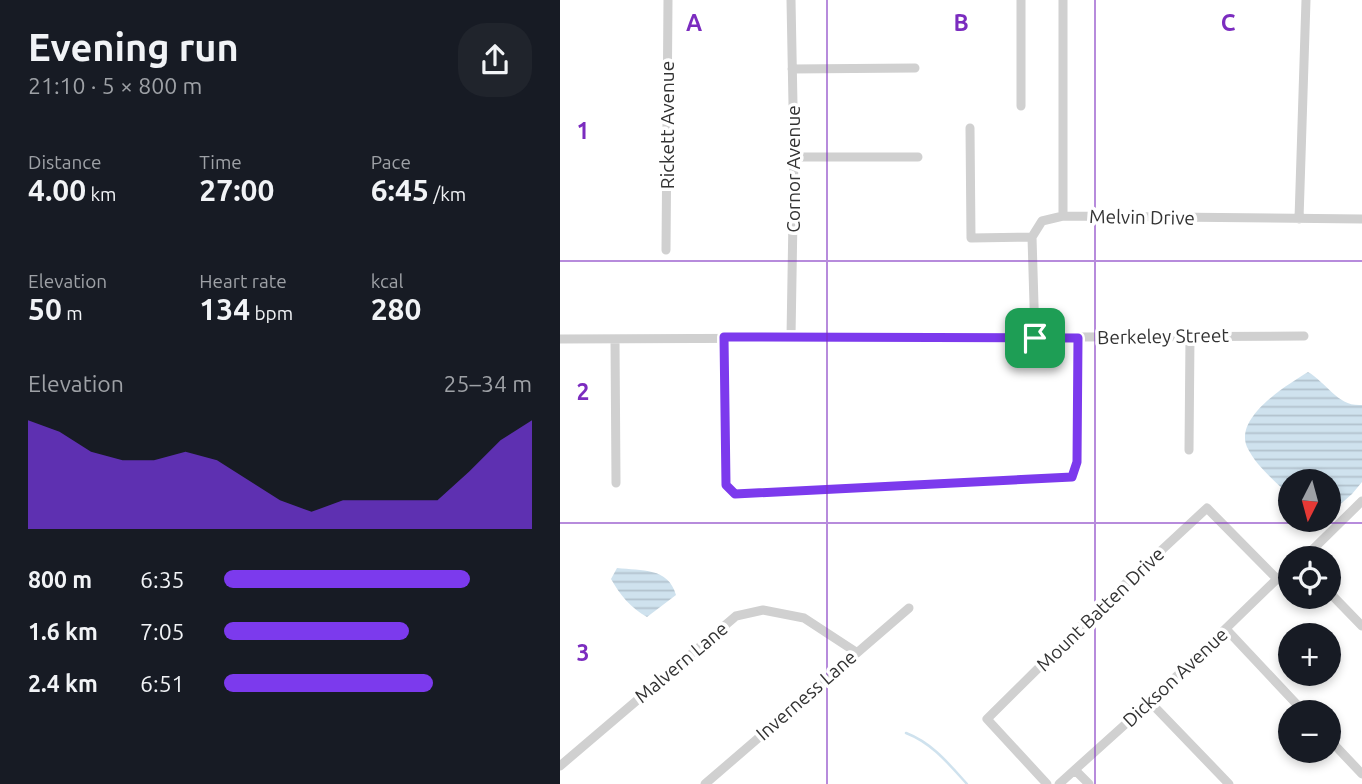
<!DOCTYPE html>
<meta charset="utf-8">
<style>
:root{--surface:#171b24;--page:#20242c;--text:#f1f3f6;--muted:#9ea1a6;--accent:#7c3aed}
body{margin:0;font-family:Ubuntu,sans-serif;background:var(--page);color:var(--text);height:100vh;display:flex;flex-direction:column;font-size:26px;white-space:nowrap}
*{box-sizing:border-box;margin:0}
p{font-size:23px;color:var(--muted)}
.icon{flex:none;width:38px;height:38px;fill:none;stroke:currentColor;stroke-width:2;stroke-linecap:round;stroke-linejoin:round}
.map{position:relative;flex:1;overflow:hidden}
.sheet{display:flex;flex-direction:column;background:var(--surface);width:560px}
.sheet>*{flex:none}
.needle{width:46px;rotate:186deg}
.fabs{position:absolute;left:718px;top:469px;display:grid;gap:14px}
.fabs a{display:grid;place-items:center;width:63px;height:63px;border-radius:50%;background:var(--surface);box-shadow:0 4px 10px #0003;font-size:35px}
.pin{position:absolute;display:grid;place-items:center;width:60px;height:60px;color:#fff;margin:-30px;border-radius:14px;box-shadow:0 4px 10px #0006}
.round{display:grid;place-items:center;flex:none;width:74px;height:74px;border-radius:28px;background:var(--page)}
.overview{display:flex;align-items:center;justify-content:space-between;height:119px;padding:0 28px}
h1{font-size:38px;font-weight:700;line-height:52px}
.figures{display:grid;grid-template-columns:repeat(3,1fr);gap:10px;height:119px;padding:7px 28px}
.figures div{display:grid;align-content:center}
.figures b{font-size:30px;font-weight:700}
.figures small{font-size:19px;font-weight:400}
.figures p{font-size:19px}
.chart{height:196px;padding:14px 28px}
.chart p{display:flex;justify-content:space-between}
.chart svg{width:100%;height:126px;margin-top:7px;fill:var(--accent);opacity:.7}
ul{padding:0 28px;list-style:none;font-size:23px}
li{display:grid;grid-template-columns:112px 84px 1fr;align-items:center;height:52px}
li i{height:18px;border-radius:9px;background:var(--accent)}
main{display:flex;flex:1;min-height:0}
.map>svg:first-child{display:block}
</style>
<main>
<section class="sheet">
<div class="overview"><div><h1>Evening run</h1><p>21:10 · 5 × 800 m</p></div><a class="round"><svg class="icon" aria-label="share" viewBox="0 0 24 24"><path d="M12 15V3M7 8l5-5 5 5M5 13v7h14v-7"/></svg></a></div>
<div class="figures">
<div><p>Distance</p><b>4.00<small> km</small></b></div>
<div><p>Time</p><b>27:00</b></div>
<div><p>Pace</p><b>6:45<small> /km</small></b></div>
</div>
<div class="figures">
<div><p>Elevation</p><b>50<small> m</small></b></div>
<div><p>Heart rate</p><b>134<small> bpm</small></b></div>
<div><p>kcal</p><b>280</b></div>
</div>
<div class="chart"><p><span>Elevation</span>25–34 m</p>
<svg viewBox="0 0 160 44" preserveAspectRatio="none"><path d="M0 44V6L10 10L20 17L30 20L40 20L50 17L60 20L70 27L80 34L90 38L100 34L110 34L120 34L130 34L140 24L150 13L160 6V44z"/></svg>
</div>
<ul>
<li><b>800 m</b>6:35<i style="width:80%"></i></li>
<li><b>1.6 km</b>7:05<i style="width:60%"></i></li>
<li><b>2.4 km</b>6:51<i style="width:68%"></i></li>
</ul>
</section>
<div class="map">
<svg width="802" height="784" viewBox="0 0 802 784">
<defs>
<pattern id="water-rules" width="6" height="5" patternUnits="userSpaceOnUse" patternTransform="scale(1.75)"><rect width="6" height="5" fill="#cfe2ee"/><path d="M0 2.5h6" fill="none" stroke="#b2c2cd"/></pattern>
</defs>
<rect width="100%" height="100%" fill="#fff"/>
<!-- water -->
<path fill="url(#water-rules)" d="M748,372C767,383 778,407 802,405V482L792,494L768,515V481H730V496C715,481 696,466 687,447C674,417 727,385 748,372Z
M57,568C82,571 108,567 116,595L87,617C71,608 60,595 51,579Z"/>
<g fill="none" stroke-linecap="round" stroke-linejoin="round">
<!-- stream -->
<path stroke="#cfe2ee" stroke-width="2.5" d="M346,733C372,743 388,763 407,784"/>
<!-- street -->
<path stroke="#d0d0d0" stroke-width="9" d="M461,0V106
M503,0V216
M232,69L355,68
M410,128L411,238L472,237
M234,157H358
M739,219L746,0
M106,250L108,0
M165,337L166,485L175,494L512,477L517,462L518,338
M231,337L234,157L231,0
M475,338L472,237L482,221L503,216L802,219
M0,339L744,336
M55,339L56,483
M629,450L630,336
M744,558L802,501
M768,591L802,626
M666,629L744,712
M590,702L669,784
M768,738L802,774
M0,766L176,616L203,610L244,618L296,652
M515,770L529,784
M145,784L349,608
M487,784L427,719L536,611L647,508L717,579
M499,784L590,702L717,579L730,570"/>
</g>
<g fill="none" stroke-linecap="round" stroke-linejoin="round">
<defs>
<path id="route" d="M164,337L518,338L517,462L512,477L175,494L166,485Z"/>
</defs>
<!-- route casing -->
<use href="#route" stroke="#fff" stroke-width="14"/>
<!-- route -->
<use href="#route" stroke="#7c3aed" stroke-width="9"/>
</g>
<!-- grid -->
<path fill="none" stroke="#7b2cbf" stroke-width="2" stroke-opacity="0.55" d="M267,0V784M535,0V784M0,261H802M0,523H802"/>
<g text-anchor="middle" dominant-baseline="central" stroke-width="7" stroke-linejoin="round" paint-order="stroke">
<!-- street labels -->
<g font-size="19" fill="#333" stroke="#fff">
<text transform="translate(107 125) rotate(-90)">Rickett Avenue</text>
<text transform="translate(233 169) rotate(-90)">Cornor Avenue</text>
<text transform="translate(582 217) rotate(1)">Melvin Drive</text>
<text transform="translate(603 336) rotate(-1)">Berkeley Street</text>
<text transform="translate(540 609) rotate(-44)">Mount Batten Drive</text>
<text transform="translate(121 662) rotate(-40)">Malvern Lane</text>
<text transform="translate(615 677) rotate(-43)">Dickson Avenue</text>
<text transform="translate(246 695) rotate(-41)">Inverness Lane</text>
</g>
</g>
<g font-size="23" text-anchor="middle" font-weight="bold" fill="#7b2cbf" stroke="#fff" stroke-width="7" stroke-linejoin="round" paint-order="stroke">
<text x="134" y="31">A</text>
<text x="401" y="31">B</text>
<text x="668" y="31">C</text>
<text x="23" y="139">1</text>
<text x="23" y="400">2</text>
<text x="23" y="661">3</text>
</g>
</svg>
<div class="fabs">
<a><svg class="needle" viewBox="-14 -14 28 28"><path d="M0-13l5 13h-10z" fill="#e53935"/><path d="M0 13l5-13h-10z" fill="#9ea1a6"/></svg></a>
<a><svg class="icon" aria-label="locate" viewBox="0 0 24 24"><circle cx="12" cy="12" r="6"/><path d="M12 2v4M12 18v4M2 12h4M18 12h4"/></svg></a>
<a>+</a>
<a>−</a>
</div>
<div class="pin" style="left:475px;top:338px;background:#1e9e55"><svg class="icon" aria-label="arrive" viewBox="0 0 24 24"><path d="M6 21V4h12l-3 4 3 4H6"/></svg></div>
</div>
</main>
